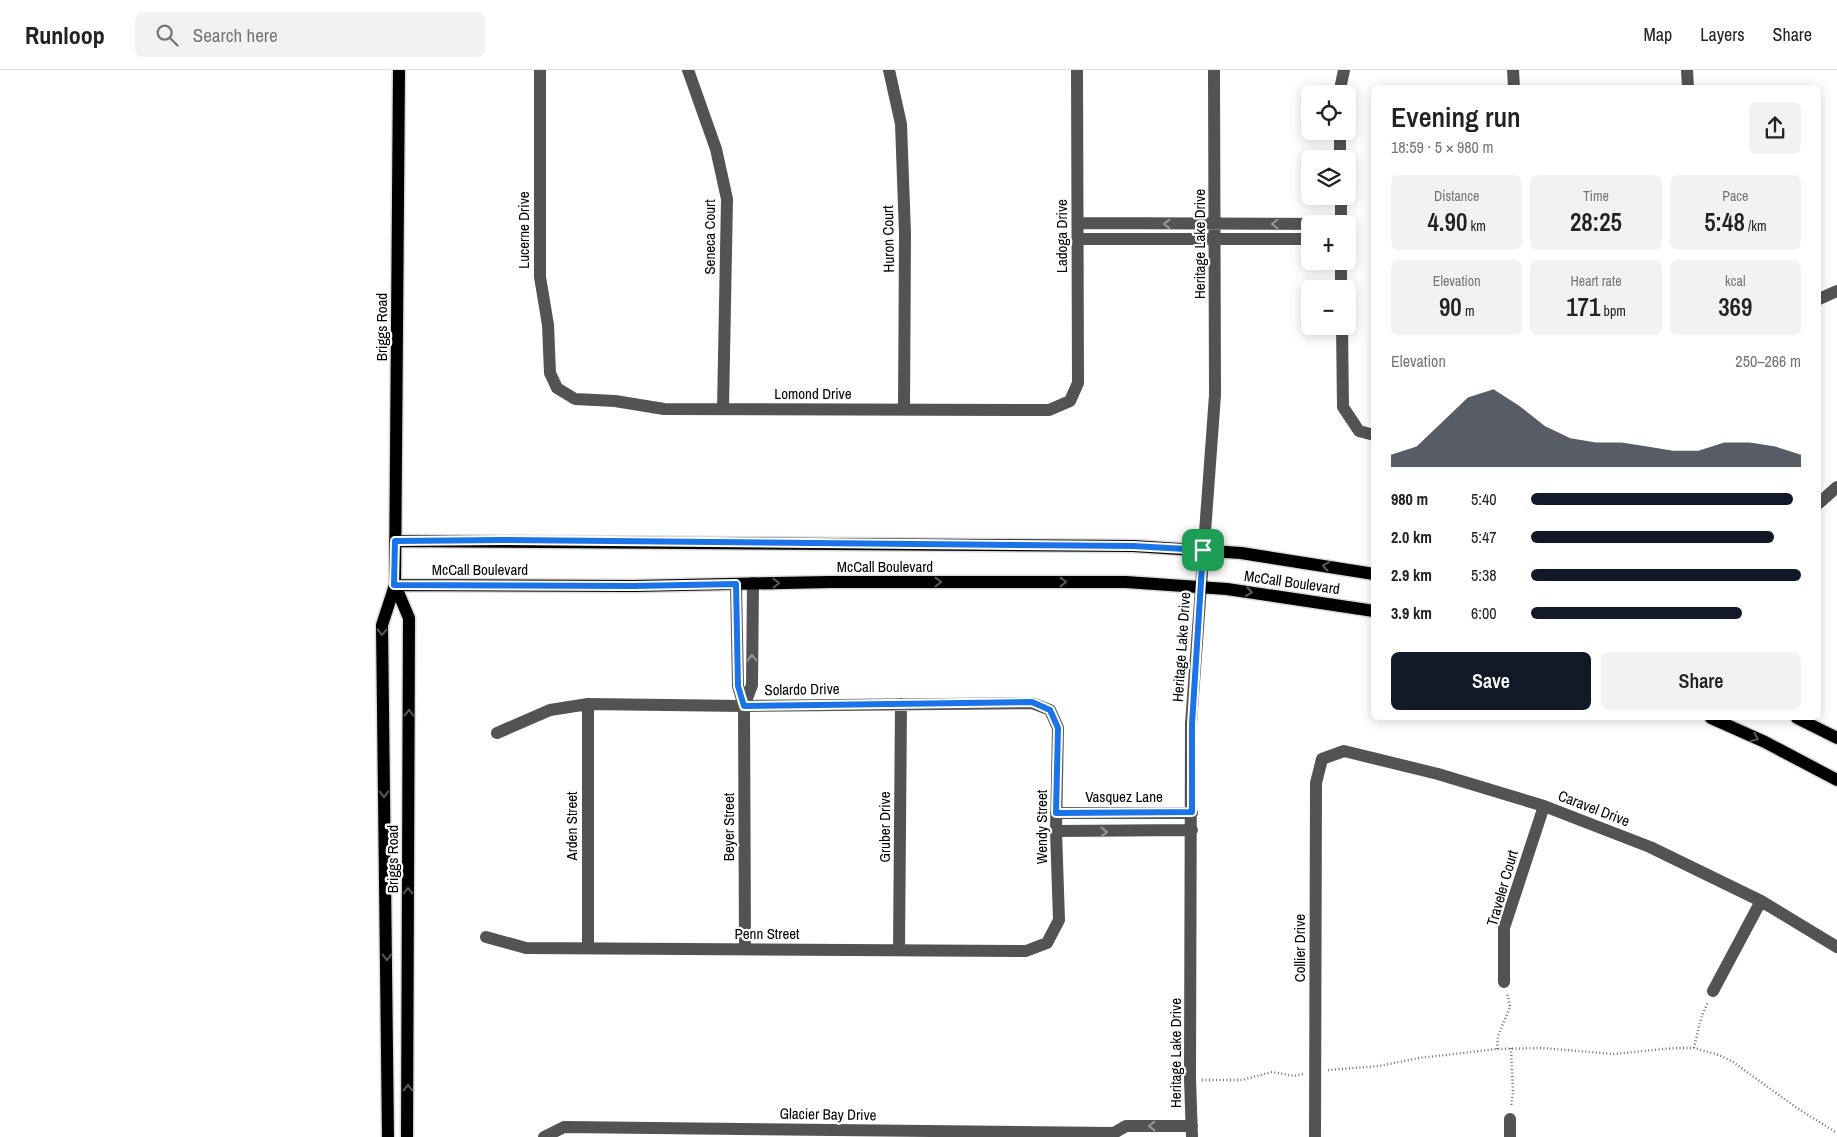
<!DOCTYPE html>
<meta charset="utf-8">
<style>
:root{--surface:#fff;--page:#f2f2f2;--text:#222;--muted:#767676;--line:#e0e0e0;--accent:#111827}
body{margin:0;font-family:"Archivo Narrow",sans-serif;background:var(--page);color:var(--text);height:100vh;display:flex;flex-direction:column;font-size:19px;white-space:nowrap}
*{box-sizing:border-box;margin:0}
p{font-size:16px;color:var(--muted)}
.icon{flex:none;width:28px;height:28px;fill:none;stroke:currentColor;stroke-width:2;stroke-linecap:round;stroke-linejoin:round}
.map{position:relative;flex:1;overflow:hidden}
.details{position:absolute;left:1371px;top:15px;width:450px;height:635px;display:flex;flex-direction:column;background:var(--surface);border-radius:8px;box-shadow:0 2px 12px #0003}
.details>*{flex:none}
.buttons{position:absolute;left:1301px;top:15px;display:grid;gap:10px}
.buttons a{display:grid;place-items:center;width:55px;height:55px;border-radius:8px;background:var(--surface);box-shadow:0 2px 12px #0003;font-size:25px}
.pin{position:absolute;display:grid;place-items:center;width:42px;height:42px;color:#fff;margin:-21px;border-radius:10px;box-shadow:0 2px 8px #0006}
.round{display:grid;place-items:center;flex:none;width:52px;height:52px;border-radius:8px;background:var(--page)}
.head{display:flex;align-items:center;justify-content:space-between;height:85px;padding:0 20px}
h1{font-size:28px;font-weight:600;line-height:38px}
.figures{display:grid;grid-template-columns:repeat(3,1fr);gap:8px;height:85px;padding:5px 20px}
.figures div{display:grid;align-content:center;border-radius:8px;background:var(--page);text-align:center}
.figures b{font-size:25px;font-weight:600}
.figures small{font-size:14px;font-weight:400}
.figures p{font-size:14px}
.chart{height:140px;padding:10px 20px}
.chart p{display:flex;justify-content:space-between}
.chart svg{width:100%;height:90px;margin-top:5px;fill:var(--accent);opacity:.7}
.action{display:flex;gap:10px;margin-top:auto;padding:10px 20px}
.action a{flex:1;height:58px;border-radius:8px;background:var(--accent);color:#fff;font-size:20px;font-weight:600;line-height:58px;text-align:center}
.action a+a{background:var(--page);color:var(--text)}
ul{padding:0 20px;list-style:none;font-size:16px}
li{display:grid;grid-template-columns:80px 60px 1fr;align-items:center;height:38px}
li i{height:12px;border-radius:6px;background:var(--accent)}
header{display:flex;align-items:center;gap:30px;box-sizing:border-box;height:70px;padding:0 25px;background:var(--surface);border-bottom:1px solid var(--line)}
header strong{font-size:24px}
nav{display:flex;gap:28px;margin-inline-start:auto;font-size:18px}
.search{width:350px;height:45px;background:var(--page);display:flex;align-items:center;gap:12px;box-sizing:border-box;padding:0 18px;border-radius:8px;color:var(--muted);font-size:19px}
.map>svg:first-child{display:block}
</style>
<header>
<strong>Runloop</strong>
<div class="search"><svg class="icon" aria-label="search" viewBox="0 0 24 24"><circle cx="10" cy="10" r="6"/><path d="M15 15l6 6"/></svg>Search here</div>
<nav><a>Map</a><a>Layers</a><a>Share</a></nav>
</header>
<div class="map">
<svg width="1837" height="1067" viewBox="0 0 1837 1067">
<rect width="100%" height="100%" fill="#fff"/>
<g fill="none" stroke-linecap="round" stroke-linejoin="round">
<defs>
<path id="major" d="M395,471L1133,476L1241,483L1374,504
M395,515L634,516L829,512H1126L1227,519L1374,541
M395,515L409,548L407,1067
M1711,648L1765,672L1837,710
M1797,648L1837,668
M388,1067L382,555L395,515L399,0"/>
</defs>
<!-- major casing -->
<use href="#major" stroke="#dbdbdb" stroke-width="15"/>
<!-- path -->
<path stroke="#757575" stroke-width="2.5" stroke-dasharray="1 2.5" stroke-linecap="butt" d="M1511,978L1513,1022L1511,1036
M1694,978L1701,948L1708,932
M1497,979L1498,966L1510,937L1507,923
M1328,1000L1379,996L1419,988L1497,979L1542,978L1614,984L1674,978H1694L1719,985L1733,992L1797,1038L1837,1063
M1202,1010H1242L1272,1002L1294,1006L1303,1004"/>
<!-- minor -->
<path stroke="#535353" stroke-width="12" d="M540,0V207L548,255L550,303L557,318L575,329L615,331L664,339L1049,340L1070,331L1078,313L1077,0
M688,0L716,79L727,129L723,339
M889,0L901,54L905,164L904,340
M1513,0L1514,18
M1687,0L1688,18
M1339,24L1344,0
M1340,61V89
M1341,126V154
M1078,153L1341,154
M1078,169H1310
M1341,191V219
M1819,229L1837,221
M1342,256L1343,337L1359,361L1374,365
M1819,433L1837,417
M736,514L738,616L744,636L745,879
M588,634V878
M744,636L752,615L753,513
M1056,743H1192
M1056,761L1192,760
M486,867L526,878L1026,881L1047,873L1059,850L1056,761L1058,658L1050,640L1032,633L744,636L588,634L550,640L497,663
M899,880L901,634
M1504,912V858L1544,736
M1713,921L1761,831
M544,1067L564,1057L1114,1063L1126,1056H1192
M1192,1067L1190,1009L1191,654L1215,325L1214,0
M1315,1067L1316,713L1322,689L1344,681L1438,704L1544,736L1650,777L1761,831L1837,877
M1510,1067V1049"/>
<!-- major -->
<use href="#major" stroke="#000" stroke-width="12"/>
</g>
<!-- one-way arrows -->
<defs><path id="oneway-chevron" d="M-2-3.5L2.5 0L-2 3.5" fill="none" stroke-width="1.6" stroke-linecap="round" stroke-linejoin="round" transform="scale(1.25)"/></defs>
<g stroke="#989898">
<use href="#oneway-chevron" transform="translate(1167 154) rotate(180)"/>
<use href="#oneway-chevron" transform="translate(1275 154) rotate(179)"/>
<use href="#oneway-chevron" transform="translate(752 588) rotate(-90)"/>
<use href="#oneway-chevron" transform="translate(1104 762)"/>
<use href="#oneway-chevron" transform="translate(1152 1056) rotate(180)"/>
</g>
<g stroke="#595959">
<use href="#oneway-chevron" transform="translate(1326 496) rotate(-170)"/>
<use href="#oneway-chevron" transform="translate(938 512)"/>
<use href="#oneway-chevron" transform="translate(1063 512)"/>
<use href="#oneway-chevron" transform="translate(776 513) rotate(-1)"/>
<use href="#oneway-chevron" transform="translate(1249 522) rotate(8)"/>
<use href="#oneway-chevron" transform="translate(382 562) rotate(92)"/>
<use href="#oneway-chevron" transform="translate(409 643) rotate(-90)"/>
<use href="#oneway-chevron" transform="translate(1755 668) rotate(25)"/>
<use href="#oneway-chevron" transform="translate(384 724) rotate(89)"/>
<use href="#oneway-chevron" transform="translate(408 821) rotate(-90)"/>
<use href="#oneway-chevron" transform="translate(387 887) rotate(89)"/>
<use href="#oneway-chevron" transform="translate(408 1018) rotate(-90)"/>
</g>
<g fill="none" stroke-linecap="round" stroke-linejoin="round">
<defs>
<path id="route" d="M503,470L1133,476L1203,480L1192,654V742L1056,743L1058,658L1050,640L1032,632L744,636L738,616L736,514L634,516L394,515L395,471Z"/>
</defs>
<!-- route casing -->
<use href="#route" stroke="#fff" stroke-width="10"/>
<!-- route -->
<use href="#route" stroke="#1a73e8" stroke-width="6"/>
</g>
<g text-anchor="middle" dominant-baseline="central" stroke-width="4.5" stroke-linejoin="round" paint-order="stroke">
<!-- street labels -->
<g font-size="15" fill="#000" stroke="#fff">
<text transform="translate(523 160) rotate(-90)">Lucerne Drive</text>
<text transform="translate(1061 166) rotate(-90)">Ladoga Drive</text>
<text transform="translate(709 167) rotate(-90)">Seneca Court</text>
<text transform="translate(888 169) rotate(-91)">Huron Court</text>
<text transform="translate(1199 174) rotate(-90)">Heritage Lake Drive</text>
<text transform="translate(381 257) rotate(-90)">Briggs Road</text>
<text x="813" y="323">Lomond Drive</text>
<text x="885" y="496">McCall Boulevard</text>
<text x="480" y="499">McCall Boulevard</text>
<text transform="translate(1292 512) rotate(8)">McCall Boulevard</text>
<text transform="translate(1181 577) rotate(-86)">Heritage Lake Drive</text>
<text transform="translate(802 619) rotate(-1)">Solardo Drive</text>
<text x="1124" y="726">Vasquez Lane</text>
<text transform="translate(1594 738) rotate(21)">Caravel Drive</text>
<text transform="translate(571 756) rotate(-90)">Arden Street</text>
<text transform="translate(728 757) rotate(-90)">Beyer Street</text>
<text transform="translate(884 757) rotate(-90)">Gruber Drive</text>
<text transform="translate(1041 757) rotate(-90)">Wendy Street</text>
<text transform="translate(392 789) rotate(-90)">Briggs Road</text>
<text transform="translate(1502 818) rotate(-74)">Traveler Court</text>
<text x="767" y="863">Penn Street</text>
<text transform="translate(1299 878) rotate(-90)">Collier Drive</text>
<text transform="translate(1175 983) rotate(-90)">Heritage Lake Drive</text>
<text transform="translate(828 1044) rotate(1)">Glacier Bay Drive</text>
</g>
</g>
</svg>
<div class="buttons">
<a><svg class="icon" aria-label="locate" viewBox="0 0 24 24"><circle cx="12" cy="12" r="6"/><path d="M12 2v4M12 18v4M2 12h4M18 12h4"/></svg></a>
<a><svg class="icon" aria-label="layers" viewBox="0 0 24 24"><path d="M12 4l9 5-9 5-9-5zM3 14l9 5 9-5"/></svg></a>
<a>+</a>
<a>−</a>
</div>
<div class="pin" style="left:1203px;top:480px;background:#1e9e55"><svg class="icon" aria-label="arrive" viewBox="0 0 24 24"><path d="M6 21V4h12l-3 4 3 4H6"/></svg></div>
<section class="details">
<div class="head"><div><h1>Evening run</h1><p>18:59 · 5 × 980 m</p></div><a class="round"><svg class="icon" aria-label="share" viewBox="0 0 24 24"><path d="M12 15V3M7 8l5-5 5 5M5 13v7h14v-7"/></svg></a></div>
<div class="figures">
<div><p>Distance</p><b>4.90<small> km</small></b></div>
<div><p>Time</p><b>28:25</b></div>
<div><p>Pace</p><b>5:48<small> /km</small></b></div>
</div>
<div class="figures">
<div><p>Elevation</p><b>90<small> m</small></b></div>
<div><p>Heart rate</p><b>171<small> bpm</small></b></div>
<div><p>kcal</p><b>369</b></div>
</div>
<div class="chart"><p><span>Elevation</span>250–266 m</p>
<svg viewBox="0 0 160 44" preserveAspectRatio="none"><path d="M0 44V38L10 34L20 22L30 10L40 6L50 14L60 24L70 30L80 32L90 32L100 34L110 36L120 36L130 32L140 32L150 34L160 38V44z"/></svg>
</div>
<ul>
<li><b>980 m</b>5:40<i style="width:97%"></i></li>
<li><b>2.0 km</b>5:47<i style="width:90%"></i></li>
<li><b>2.9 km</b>5:38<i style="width:100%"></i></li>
<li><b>3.9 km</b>6:00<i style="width:78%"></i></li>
</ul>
<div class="action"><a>Save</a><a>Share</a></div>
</section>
</div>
